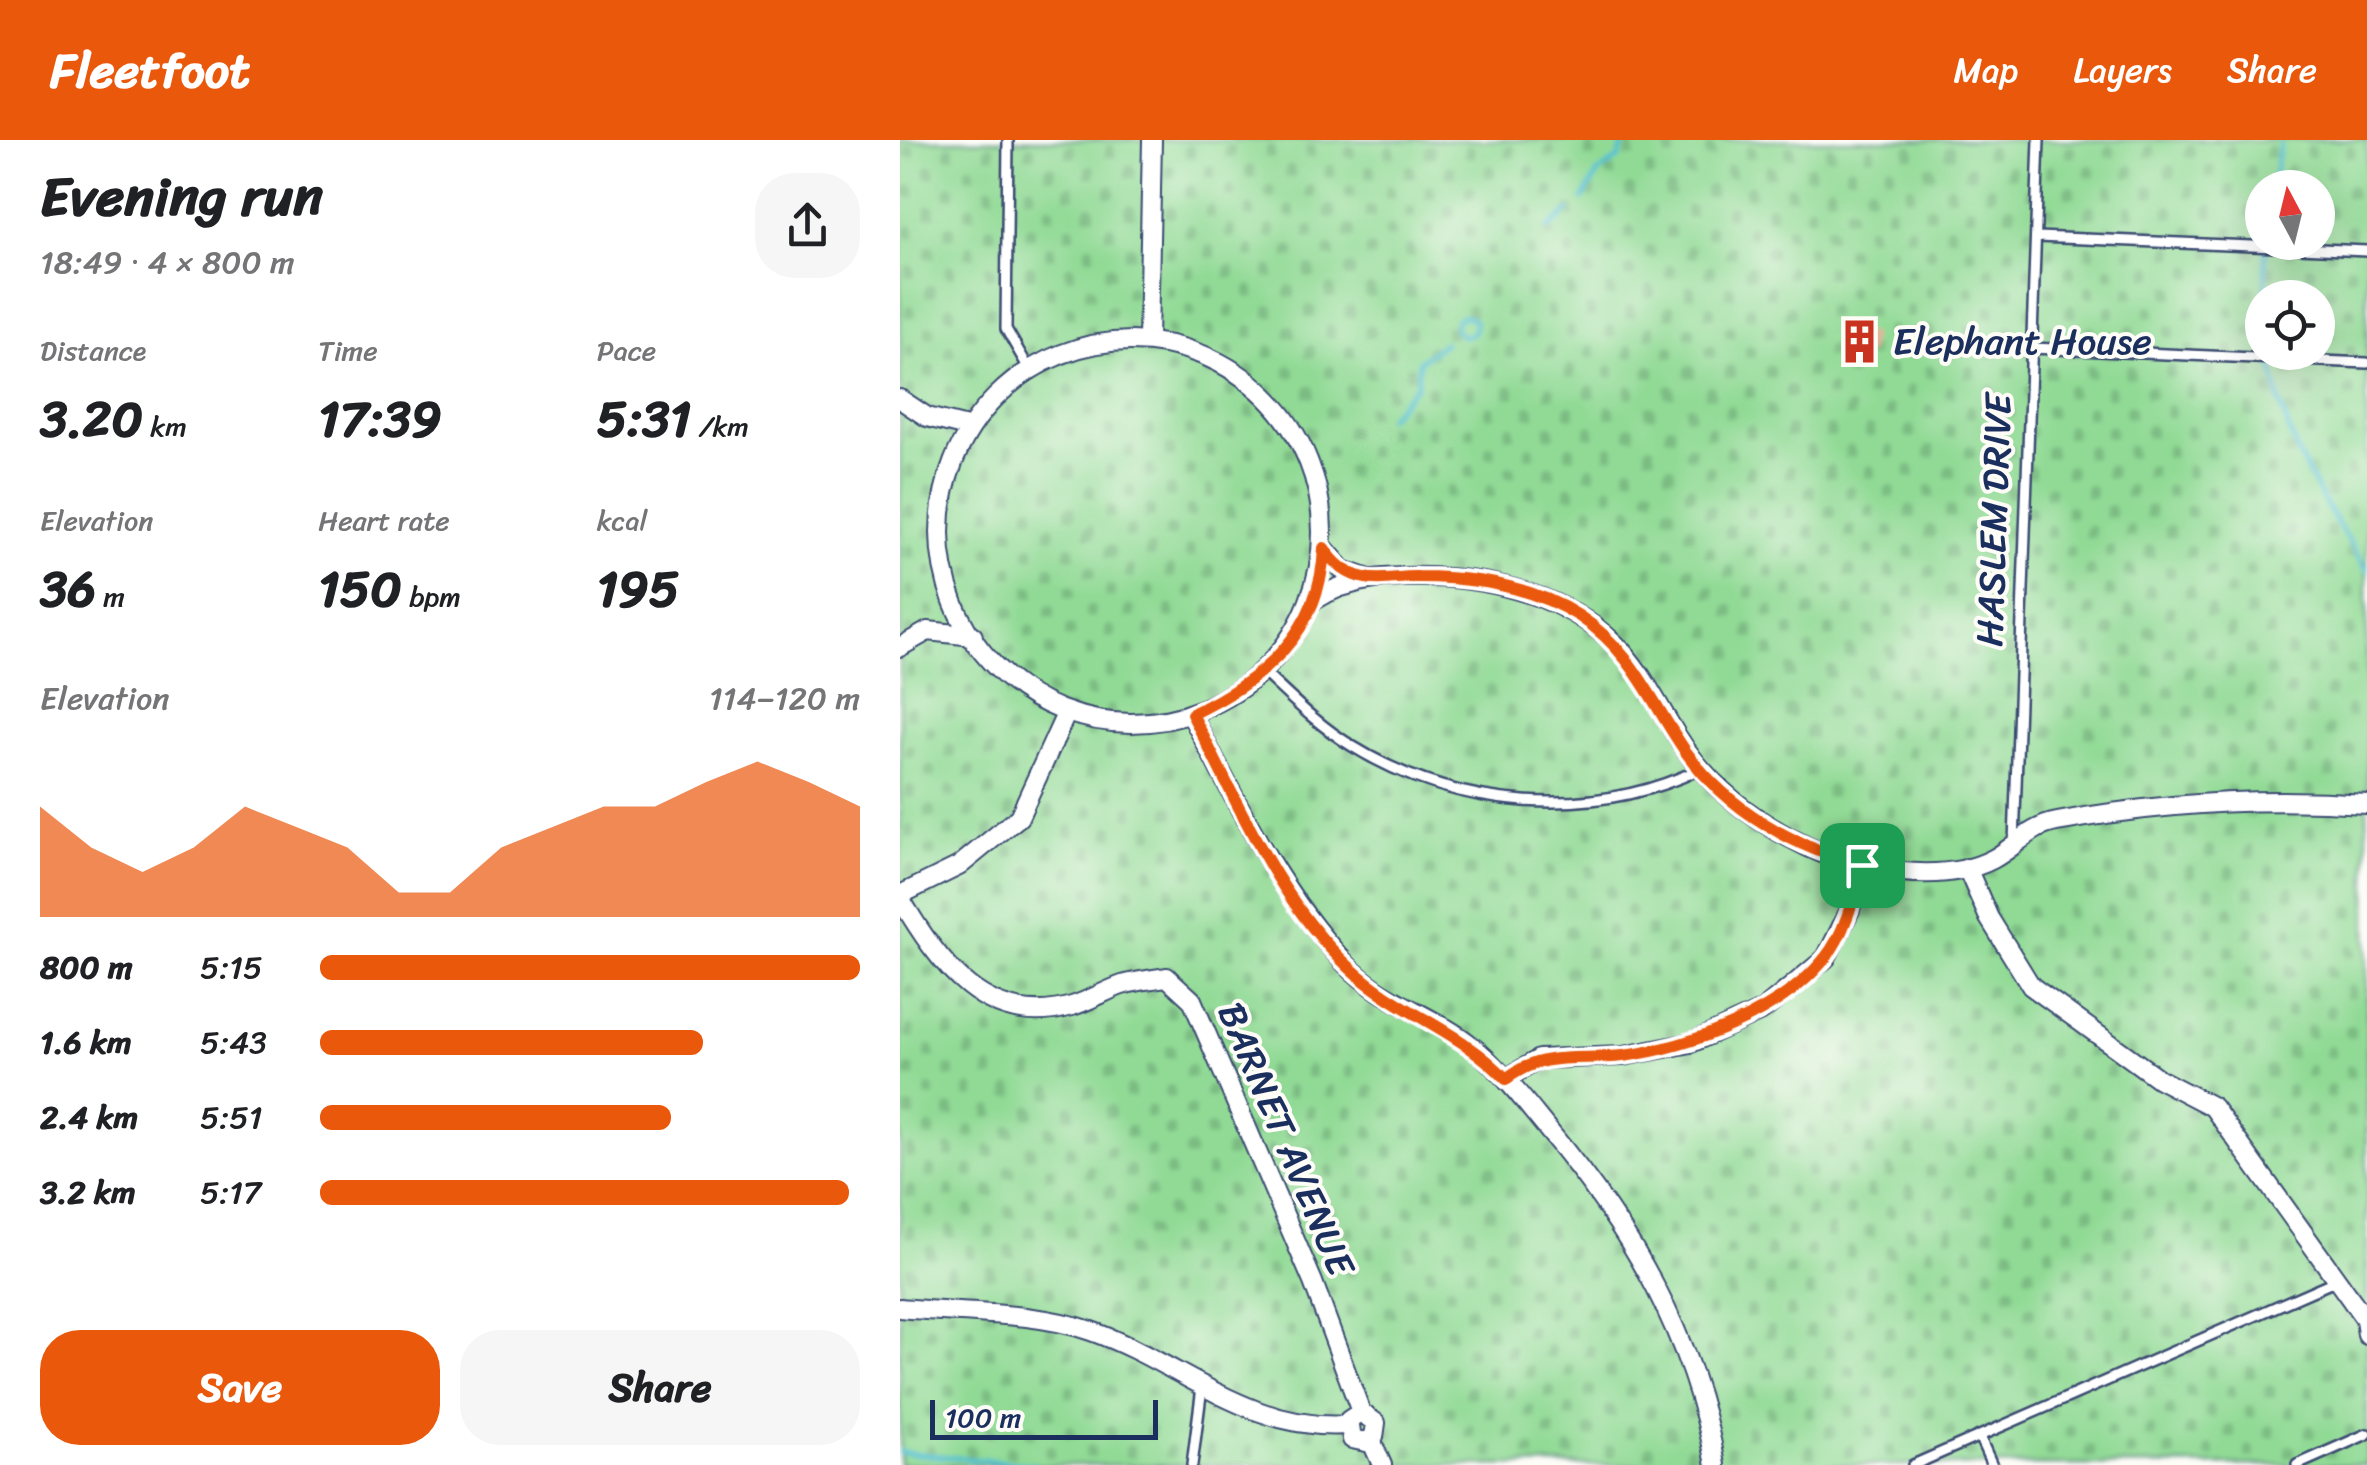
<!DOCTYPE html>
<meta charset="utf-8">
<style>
:root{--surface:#fff;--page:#f6f6f6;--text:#202124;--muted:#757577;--accent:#ea580c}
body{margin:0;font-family:Sriracha,sans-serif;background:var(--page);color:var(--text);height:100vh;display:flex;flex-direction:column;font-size:38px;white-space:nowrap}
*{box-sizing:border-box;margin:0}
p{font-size:32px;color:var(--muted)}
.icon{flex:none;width:55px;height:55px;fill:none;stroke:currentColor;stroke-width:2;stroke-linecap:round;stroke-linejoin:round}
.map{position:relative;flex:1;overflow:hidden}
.sheet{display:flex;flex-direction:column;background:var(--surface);width:900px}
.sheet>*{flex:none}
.needle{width:65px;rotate:353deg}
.buttons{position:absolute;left:1345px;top:30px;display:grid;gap:20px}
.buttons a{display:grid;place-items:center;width:90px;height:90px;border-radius:50%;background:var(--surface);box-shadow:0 10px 40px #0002;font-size:50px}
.scale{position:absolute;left:30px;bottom:25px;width:228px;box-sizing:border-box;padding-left:10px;border:5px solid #1b2f5e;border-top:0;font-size:28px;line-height:35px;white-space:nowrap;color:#1b2f5e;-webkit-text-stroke:8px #fdfcf7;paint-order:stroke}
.pin{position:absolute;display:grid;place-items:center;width:85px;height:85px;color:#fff;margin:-42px;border-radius:20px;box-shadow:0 5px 15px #0006}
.round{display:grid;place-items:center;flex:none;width:105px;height:105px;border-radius:40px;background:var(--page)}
.head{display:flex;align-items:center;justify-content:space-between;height:170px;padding:0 40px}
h1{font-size:55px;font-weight:700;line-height:75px}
.metrics{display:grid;grid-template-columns:repeat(3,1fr);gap:15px;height:170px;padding:10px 40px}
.metrics div{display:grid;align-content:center}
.metrics b{font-size:50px;font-weight:700}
.metrics small{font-size:28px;font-weight:400}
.metrics p{font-size:28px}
.chart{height:280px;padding:20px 40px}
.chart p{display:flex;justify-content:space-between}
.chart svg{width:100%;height:180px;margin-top:10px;fill:var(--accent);opacity:.7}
.primary-button{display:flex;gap:20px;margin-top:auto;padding:20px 40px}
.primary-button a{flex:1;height:115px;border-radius:40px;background:var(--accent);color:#fff;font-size:40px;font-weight:700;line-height:115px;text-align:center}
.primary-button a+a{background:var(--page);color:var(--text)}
ul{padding:0 40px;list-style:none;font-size:32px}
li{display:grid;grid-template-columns:160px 120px 1fr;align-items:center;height:75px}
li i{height:25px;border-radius:12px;background:var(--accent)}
header{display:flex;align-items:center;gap:60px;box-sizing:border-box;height:140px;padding:0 50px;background:var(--accent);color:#fff}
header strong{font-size:48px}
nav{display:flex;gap:55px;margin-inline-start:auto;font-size:35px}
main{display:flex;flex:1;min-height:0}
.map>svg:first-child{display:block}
</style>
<header>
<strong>Fleetfoot</strong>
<nav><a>Map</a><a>Layers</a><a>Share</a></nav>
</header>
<main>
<section class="sheet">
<div class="head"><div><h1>Evening run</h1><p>18:49 · 4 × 800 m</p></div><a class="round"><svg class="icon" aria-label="share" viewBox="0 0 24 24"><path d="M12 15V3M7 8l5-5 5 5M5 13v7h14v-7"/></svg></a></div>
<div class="metrics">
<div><p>Distance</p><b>3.20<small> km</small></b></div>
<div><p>Time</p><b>17:39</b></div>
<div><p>Pace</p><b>5:31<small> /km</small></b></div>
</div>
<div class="metrics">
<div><p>Elevation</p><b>36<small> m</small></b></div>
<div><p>Heart rate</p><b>150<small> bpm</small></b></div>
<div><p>kcal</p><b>195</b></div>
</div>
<div class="chart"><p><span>Elevation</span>114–120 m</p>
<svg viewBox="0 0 160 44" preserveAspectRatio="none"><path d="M0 44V17L10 27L20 33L30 27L40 17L50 22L60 27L70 38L80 38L90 27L100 22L110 17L120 17L130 11L140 6L150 11L160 17V44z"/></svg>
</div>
<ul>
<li><b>800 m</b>5:15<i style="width:100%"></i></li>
<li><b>1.6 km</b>5:43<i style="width:71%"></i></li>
<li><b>2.4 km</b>5:51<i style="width:65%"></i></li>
<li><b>3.2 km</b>5:17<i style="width:98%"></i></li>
</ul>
<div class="primary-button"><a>Save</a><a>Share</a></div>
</section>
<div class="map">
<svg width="1467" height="1325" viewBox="0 0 1467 1325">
<defs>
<pattern id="cemetery-stones" width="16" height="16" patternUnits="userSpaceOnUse" patternTransform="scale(2.5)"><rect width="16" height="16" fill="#91da95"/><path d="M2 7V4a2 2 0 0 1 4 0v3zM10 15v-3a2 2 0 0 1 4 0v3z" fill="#7cbb83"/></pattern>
</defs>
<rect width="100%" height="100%" fill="#fdfcf7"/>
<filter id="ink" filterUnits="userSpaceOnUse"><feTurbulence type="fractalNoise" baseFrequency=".01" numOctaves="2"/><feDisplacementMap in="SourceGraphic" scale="20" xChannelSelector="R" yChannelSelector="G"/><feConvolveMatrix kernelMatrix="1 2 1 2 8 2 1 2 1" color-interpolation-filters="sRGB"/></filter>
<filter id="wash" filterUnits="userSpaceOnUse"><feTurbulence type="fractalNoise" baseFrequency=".0048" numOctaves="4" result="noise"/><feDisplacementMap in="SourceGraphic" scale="40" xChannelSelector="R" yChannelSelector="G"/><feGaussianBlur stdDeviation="2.25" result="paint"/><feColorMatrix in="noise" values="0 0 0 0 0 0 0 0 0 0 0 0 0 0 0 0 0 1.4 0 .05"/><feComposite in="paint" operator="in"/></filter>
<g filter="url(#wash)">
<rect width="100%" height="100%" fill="#f2eeda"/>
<!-- cemetery -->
<path fill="url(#cemetery-stones)" stroke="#56847a" stroke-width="2.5" fill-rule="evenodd" d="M0,0H1467V1325H0ZM1362,48H1418V102H1362ZM1362,158H1418V212H1362Z"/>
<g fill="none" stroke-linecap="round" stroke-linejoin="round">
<!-- stream -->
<path stroke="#56c1d1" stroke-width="5" d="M1372,48L1380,5
M683,59L698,33L719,18L724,0
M649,88L669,71
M1365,106L1366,158
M555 186a10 10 0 1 1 20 0a10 10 0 1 1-20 0Z
M1371,212C1381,303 1420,356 1467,430
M488,277L517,245L519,221L544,203
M0,1312L134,1325"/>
</g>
<g id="blocks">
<!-- building -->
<path fill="#e3b49a" d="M956,189L972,194L970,213H955V208L948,207V194L956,193Z"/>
</g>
</g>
<g filter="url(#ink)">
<use href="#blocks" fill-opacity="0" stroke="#3b4c71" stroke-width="2.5"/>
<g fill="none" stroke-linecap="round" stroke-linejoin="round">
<defs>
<path id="service" d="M108,0L106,189L128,227
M1137,97L1467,111
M1132,208L1467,223
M363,532C391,558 419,586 452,606C554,669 691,682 800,629
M1114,703L1139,0
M1079,1296L1092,1325
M292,1325L302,1247
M1013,1325L1437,1140
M1397,1325L1467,1294"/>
<path id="minor" d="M40 392a191 191 0 1 1 382 0a191 191 0 1 1-382 0Z
M248,201L252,0
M0,259L27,277L67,287
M424,408L443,430L469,439
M415,460C449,437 492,436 532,437C597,439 665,457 713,502C741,529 757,564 777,596C808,647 855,682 908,707C958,730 1041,746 1093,719C1117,706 1129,687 1157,682C1259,663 1364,657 1467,664
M0,507L28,491L73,496
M291,574C336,661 379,753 446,824C482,862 534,875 573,907C602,931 625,962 649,991C732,1090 793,1196 816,1325
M1067,728L1089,778L1131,846L1259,939L1313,967L1465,1179L1467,1195
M0,755L59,726L119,677L166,574
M0,758C38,822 86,891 172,866C189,861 205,851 222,845C236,841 252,839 267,837L292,860L413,1142L461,1272L476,1283L474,1297L466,1302L452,1299L449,1280L461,1272
M606,939L639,919L723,916L791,903L863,870L926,818L950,770L962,725
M0,1168C61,1174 133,1171 191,1191C279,1222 349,1292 447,1285
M471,1300L482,1325"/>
</defs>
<!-- service casing -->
<use href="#service" stroke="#3b4c71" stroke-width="14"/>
<!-- minor casing -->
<use href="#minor" stroke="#3b4c71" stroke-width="22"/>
<!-- service -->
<use href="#service" stroke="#fff" stroke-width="9"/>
<!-- minor -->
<use href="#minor" stroke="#fff" stroke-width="18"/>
</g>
</g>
<g fill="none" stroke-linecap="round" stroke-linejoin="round" filter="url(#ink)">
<defs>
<path id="route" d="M424,408C434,424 446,434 465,438C482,442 501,436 518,437C573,437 632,446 679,476C733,511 751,562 786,612C828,670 894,707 962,725C954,755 946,792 926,817C882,873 791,907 723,916C679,921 643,910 606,939C561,890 498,873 450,828C378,762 336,659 292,574C362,541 421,492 424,408Z"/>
</defs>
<!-- route casing -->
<use href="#route" stroke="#fff" stroke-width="20"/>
<!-- route -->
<use href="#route" stroke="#ea580c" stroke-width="12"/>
</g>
<!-- icons -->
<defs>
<symbol id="building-bare" viewBox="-9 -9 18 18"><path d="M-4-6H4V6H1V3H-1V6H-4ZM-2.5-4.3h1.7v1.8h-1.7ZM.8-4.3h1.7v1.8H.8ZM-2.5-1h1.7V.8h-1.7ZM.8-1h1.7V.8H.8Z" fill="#c8321e" stroke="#fdfcf7" stroke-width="2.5" paint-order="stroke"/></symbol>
</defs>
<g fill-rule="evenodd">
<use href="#building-bare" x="928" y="170" width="63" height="63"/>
</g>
<g text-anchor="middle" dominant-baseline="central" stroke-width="8" stroke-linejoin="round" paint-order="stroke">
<!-- poi labels -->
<g font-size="38" fill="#1b2f5e" stroke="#fdfcf7" text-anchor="start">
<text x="993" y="201">Elephant House</text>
</g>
<!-- street labels -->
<g font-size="38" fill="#1b2f5e" stroke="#fdfcf7">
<text transform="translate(1094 380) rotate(-88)">HASLEM DRIVE</text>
<text transform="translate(386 999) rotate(67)">BARNET AVENUE</text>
</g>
</g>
</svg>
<div class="buttons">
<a><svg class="needle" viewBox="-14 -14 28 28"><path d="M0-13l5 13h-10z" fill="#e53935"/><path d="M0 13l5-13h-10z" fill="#757577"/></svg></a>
<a><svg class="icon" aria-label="locate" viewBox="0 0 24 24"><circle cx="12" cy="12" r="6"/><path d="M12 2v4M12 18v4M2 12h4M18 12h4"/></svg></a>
</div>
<div class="scale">100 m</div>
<div class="pin" style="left:962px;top:725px;background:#1e9e55"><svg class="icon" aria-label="arrive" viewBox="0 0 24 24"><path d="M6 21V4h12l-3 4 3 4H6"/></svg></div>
</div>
</main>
